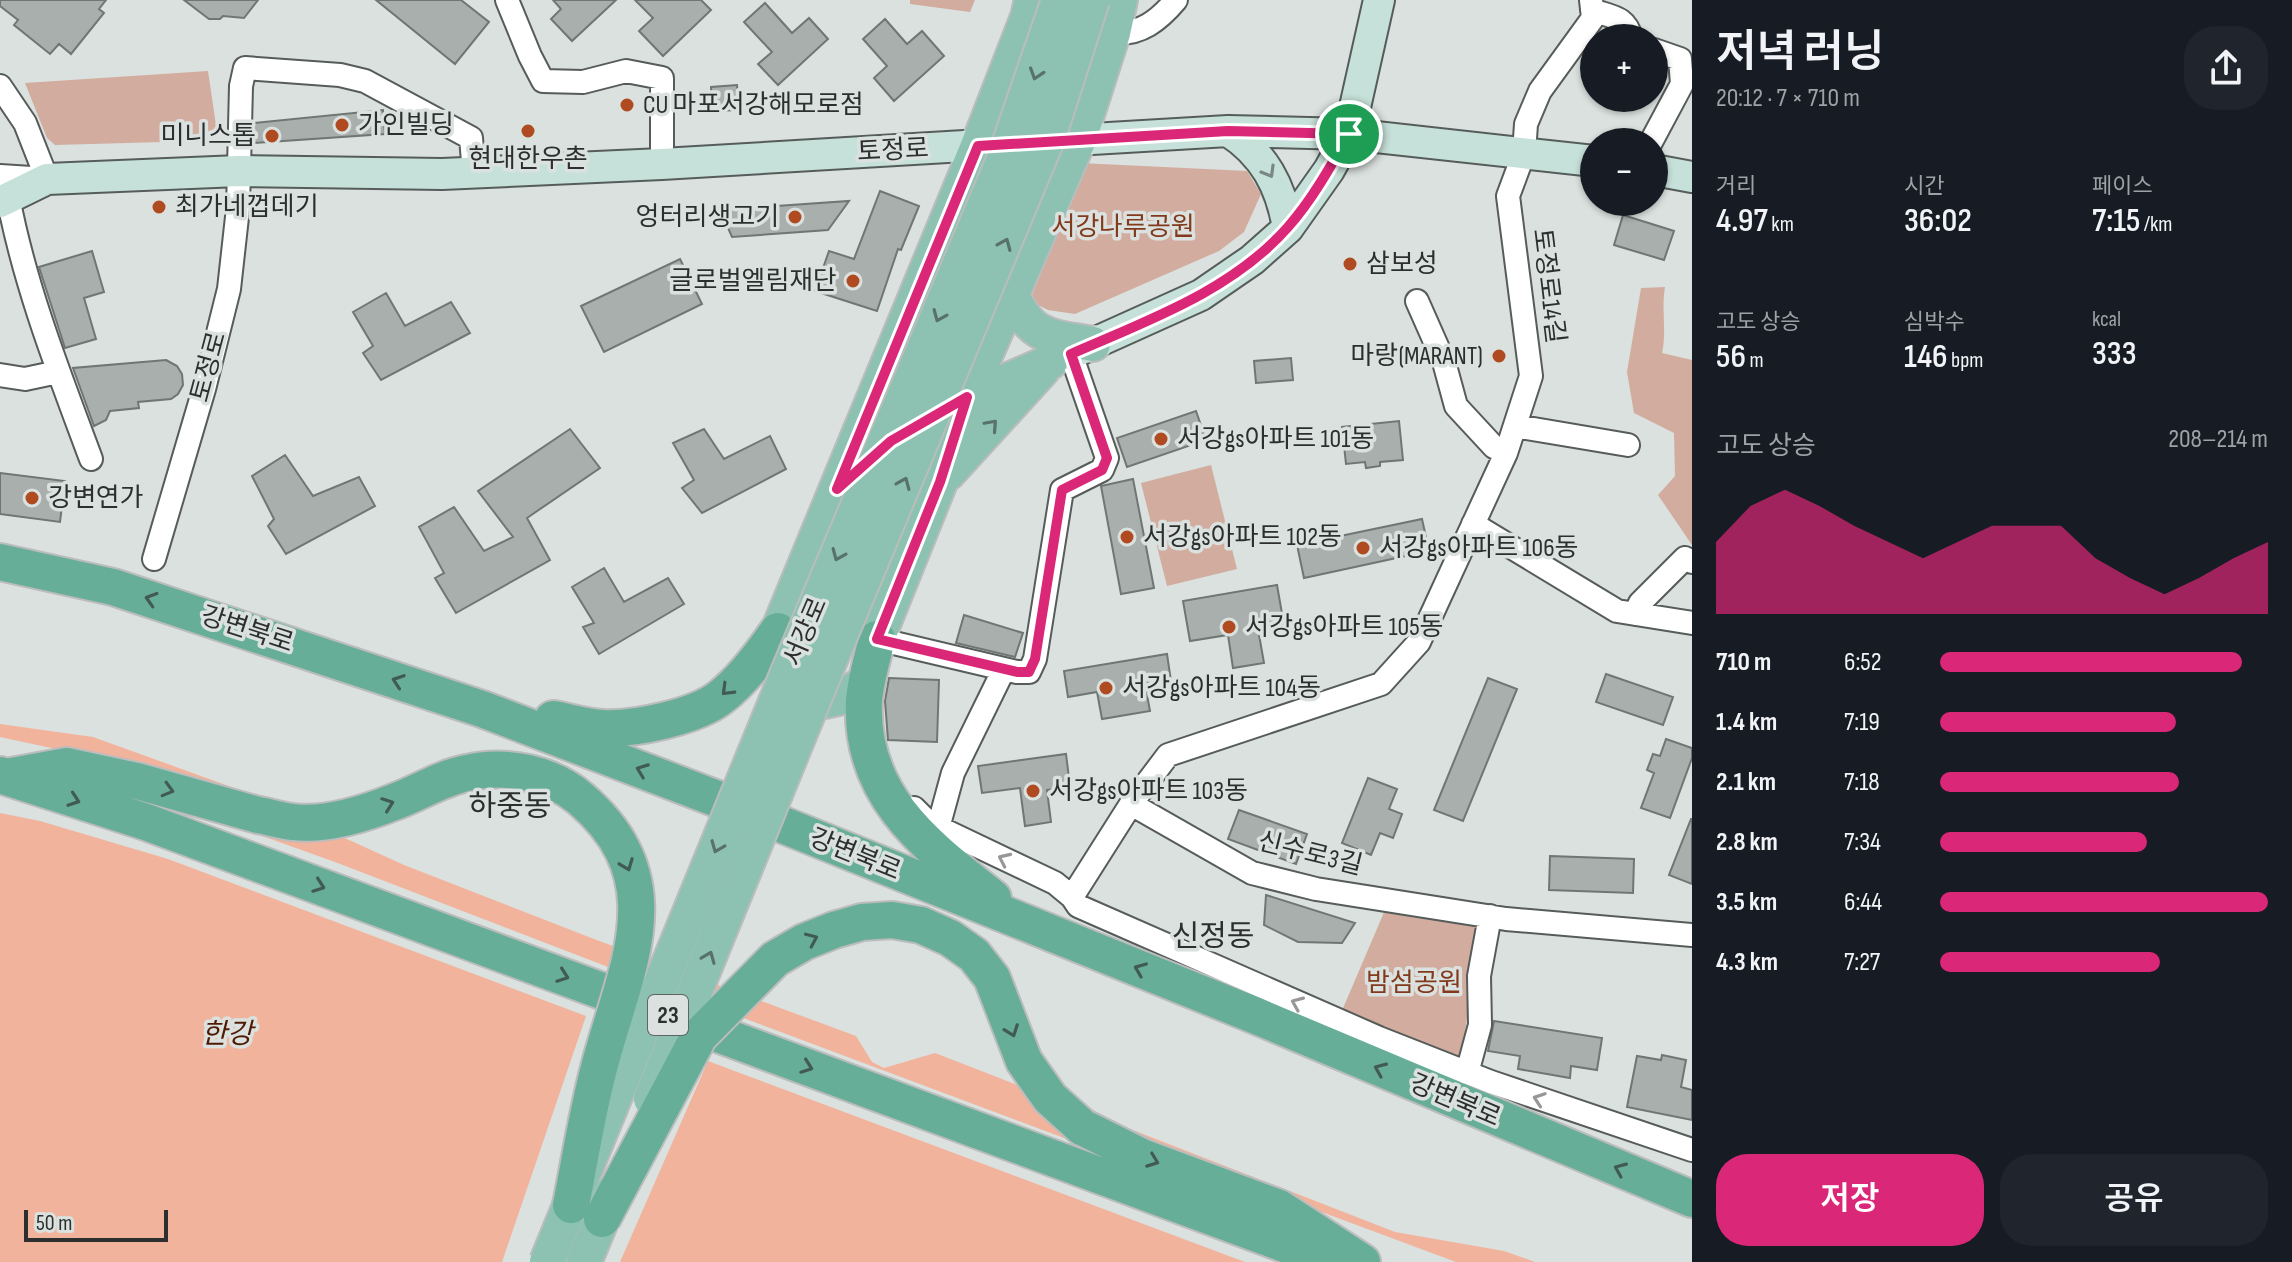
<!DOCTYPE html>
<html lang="ko">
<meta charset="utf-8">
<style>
:root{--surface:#171b24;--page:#20242c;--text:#f1f3f6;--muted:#9ea1a6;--accent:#db2777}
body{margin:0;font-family:"Sofia Sans Condensed","Noto Sans KR",sans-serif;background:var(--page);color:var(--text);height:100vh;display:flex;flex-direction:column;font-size:30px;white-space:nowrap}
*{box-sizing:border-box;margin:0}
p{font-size:26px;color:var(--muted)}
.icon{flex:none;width:44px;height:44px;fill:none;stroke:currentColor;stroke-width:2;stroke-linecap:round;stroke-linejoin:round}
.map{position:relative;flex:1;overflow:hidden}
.sheet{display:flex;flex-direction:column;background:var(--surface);width:600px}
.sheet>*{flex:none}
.fabs{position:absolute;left:1580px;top:24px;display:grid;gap:16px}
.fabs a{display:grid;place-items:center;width:88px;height:88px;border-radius:50%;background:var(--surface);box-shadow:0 2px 6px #0004;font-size:40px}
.scale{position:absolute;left:24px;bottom:20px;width:144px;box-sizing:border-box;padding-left:8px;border:4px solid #2c2f2e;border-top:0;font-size:22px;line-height:28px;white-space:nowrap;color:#2c2f2e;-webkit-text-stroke:6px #dae1de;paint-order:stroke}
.pin{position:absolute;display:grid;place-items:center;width:68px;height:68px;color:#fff;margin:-34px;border:4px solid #fff;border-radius:50%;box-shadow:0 2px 8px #0007}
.round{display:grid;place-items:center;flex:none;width:84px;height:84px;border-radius:32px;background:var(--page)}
.summary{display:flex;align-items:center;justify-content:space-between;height:136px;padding:0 24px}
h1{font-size:44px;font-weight:600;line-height:60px}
.stats{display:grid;grid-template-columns:repeat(3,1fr);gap:12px;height:136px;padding:8px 24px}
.stats div{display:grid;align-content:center}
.stats b{font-size:34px;font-weight:600}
.stats small{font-size:22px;font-weight:400}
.stats p{font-size:22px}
.chart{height:224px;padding:16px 24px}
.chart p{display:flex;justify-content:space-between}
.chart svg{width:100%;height:144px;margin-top:8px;fill:var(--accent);opacity:.7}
.action{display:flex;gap:16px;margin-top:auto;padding:16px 24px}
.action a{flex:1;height:92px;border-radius:32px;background:var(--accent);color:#fff;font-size:32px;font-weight:600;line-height:92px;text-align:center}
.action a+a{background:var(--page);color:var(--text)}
ul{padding:0 24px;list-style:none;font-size:26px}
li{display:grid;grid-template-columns:128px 96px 1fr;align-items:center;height:60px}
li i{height:20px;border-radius:10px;background:var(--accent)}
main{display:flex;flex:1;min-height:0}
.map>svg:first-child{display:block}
</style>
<main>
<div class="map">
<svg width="1692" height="1262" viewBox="0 0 1692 1262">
<rect width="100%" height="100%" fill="#dae1de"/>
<!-- green -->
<path fill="#d2ac9f" d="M910,0H975L970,12L910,4Z
M208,71L217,132L198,141L55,145L47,138L25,83Z
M1080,163L1247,171L1261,194L1244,232L1219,251L1075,314L1048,310L1030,301Z
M1665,287C1661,310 1667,331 1662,353L1692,360V545L1658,495L1675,476L1674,433L1634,413L1627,372L1641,288Z
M1211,465L1237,569L1167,586L1141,483Z
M1385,910L1479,923L1461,1064L1341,1013Z"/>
<!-- water -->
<path fill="#f2b39d" d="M0,724L93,737L237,789L404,865L594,939L856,1036L872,1062L884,1068L935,1053L1395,1232L1504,1251L1535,1262H0Z"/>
<!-- pier -->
<path fill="#dae1de" d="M0,737L70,752L190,810L335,862L616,970L638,951L717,981L706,1004L1278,1218L1284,1198L1456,1262H1245L708,1061L620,1262H502L586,1016L168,859L40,821L0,813Z"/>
<!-- building -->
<path fill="#a9afad" stroke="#707673" stroke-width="2" d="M0,0H106L99,9L104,13L71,54L59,44L50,54L14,25L18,20L0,6Z
M184,0H258L244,18L223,16L220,19H209Z
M376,0H461L489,22L455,64Z
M553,0H616L572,41L551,19L561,9Z
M635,0H701L711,10L663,56L639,31L653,18Z
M765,3L792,33L809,18L828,39L778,85L758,64L772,52L744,22Z
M885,19L907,44L922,31L944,56L894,101L874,78L887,66L863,39Z
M737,85L739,110L712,111L711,87Z
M383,110L385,134L254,143V123Z
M880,191L919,206L901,250L898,249L877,311L815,291L829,251L854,259Z
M849,201L828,230L732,237L720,210Z
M1623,215L1674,231L1664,260L1614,245Z
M92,251L104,292L84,298L96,339L65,348L39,267Z
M680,259L702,304L604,352L581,306Z
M386,293L405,326L451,302L470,333L381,380L363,353L373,346L353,312Z
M1291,358L1293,380L1256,383L1254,361Z
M166,360L177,366L182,374L183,385L178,394L171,399L138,402L139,408L110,411L106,420L94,426L73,368Z
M1196,411L1206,440L1127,467L1117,438Z
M1399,421L1403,460L1380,462V466L1366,468L1365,462L1346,464L1342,427Z
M570,429L600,468L527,518L550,560L456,613L435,578L444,573L419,527L454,507L484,551L513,537L478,491Z
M704,429L724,459L770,436L786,469L702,513L682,488L694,480L673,443Z
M285,455L313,496L359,477L375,506L286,554L268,526L274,519L252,476Z
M0,473L65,481L60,522L0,514Z
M1133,479L1154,588L1121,594L1101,486Z
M1422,519L1429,551L1304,578L1297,545Z
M604,568L624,602L668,578L684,604L599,654L583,627L594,623L572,587Z
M1277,585L1284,625L1258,629L1264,663L1233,668L1228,635L1190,641L1183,601Z
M964,615L1023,633L1015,657L956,643Z
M1167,654L1171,681L1145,684L1150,711L1102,719L1097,692L1068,697L1064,671Z
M1606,674L1673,697L1663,725L1596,702Z
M889,678L939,680L937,742L888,740L885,701Z
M1488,678L1517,689L1463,821L1434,810Z
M1666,739L1692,748V758L1670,818L1641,808L1654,773L1647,770L1653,754L1660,756Z
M1066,754L1070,786L1047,790L1051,822L1025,826L1020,788L982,793L978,766Z
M1368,778L1397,789L1389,809L1402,814L1393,838L1380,833L1371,855L1342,843Z
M1239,810L1307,834L1296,864L1228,839Z
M1691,819H1692V884L1669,875Z
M1550,856L1634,859L1633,893L1549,890Z
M1266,895L1355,923L1342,943L1298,942L1264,925Z
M1494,1021L1602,1038L1597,1070L1571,1066L1570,1078L1518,1069L1520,1056L1488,1051Z
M1662,1055L1686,1060L1681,1087L1692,1090V1120L1627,1107L1637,1056L1661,1060Z"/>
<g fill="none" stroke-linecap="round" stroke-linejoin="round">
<defs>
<path id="minor" d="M507,0L530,56L543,81L583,82L626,71L662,78V164
M1592,10C1611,17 1626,16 1631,38
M1113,33C1141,35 1159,20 1176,0
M0,86L25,123L47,179L0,176
M1651,142L1682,84L1680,59L1654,50
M8,197C25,287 59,373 91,459
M1417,301L1444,362L1456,406L1494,447L1506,453
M0,375L25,379L58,372
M1515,426L1628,445
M1473,524L1617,611L1692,623
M154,559L204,389L229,289L238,208L241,86L245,68L340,75L365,81L471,138L474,173
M1635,614L1640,603L1685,558L1692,562
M877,639L1017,672H1029L1035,659L1062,490L1102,470L1107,458L1071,354
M1131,804L1252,873L1316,889L1506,919L1692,935
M914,808L929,823L1055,883L1072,897L1078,906L1379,1038L1491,1082L1692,1150
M938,828L953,773L1004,669
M1072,897L1131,804L1168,755L1381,684L1419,642L1506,453L1531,376L1508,196L1524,153L1526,124L1540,91L1593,18L1591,0
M1467,1073L1480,1025L1479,976L1490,916"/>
<path id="secondary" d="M1228,131C1264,154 1281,186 1288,228
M1058,141L1228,131L1349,134L1594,161
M1654,170L1692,177
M0,202L47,179L239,171L442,174L662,164L998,144
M1070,354L1201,295L1252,260L1288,228L1329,170L1349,134L1379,0"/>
<path id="primary" d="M1011,294C1032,339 1048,336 1093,344
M959,402L1050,362
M948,473L1042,370
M877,639L940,482L967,397L1079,139L1113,33L1120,0
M866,682L843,697L825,701L788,685L774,663L778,631L978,146L1028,17L1032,0"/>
<path id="trunk" d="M0,562L113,587L482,709L741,808L1254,1015L1692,1199
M877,639C872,659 866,679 864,700C859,796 926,845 993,898
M553,719C569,722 586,727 602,728C633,730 696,717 721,697C743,680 762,654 778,631
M0,775L146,822L1333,1262
M12,776L67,766L137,781L258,815
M1082,1127L1144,1158L1279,1208L1362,1262"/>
</defs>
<!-- minor casing -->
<use href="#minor" stroke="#565c59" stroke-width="26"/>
<!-- secondary casing -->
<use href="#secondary" stroke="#565c59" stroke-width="34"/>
<!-- primary casing -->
<use href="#primary" stroke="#bbbcbc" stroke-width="38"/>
<!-- trunk casing -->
<use href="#trunk" stroke="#bbbcbc" stroke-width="40"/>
<!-- minor -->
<use href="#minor" stroke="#fff" stroke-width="22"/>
<!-- secondary -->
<use href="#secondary" stroke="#c6e1d9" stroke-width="30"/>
<!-- primary -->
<use href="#primary" stroke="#8dc2b2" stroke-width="34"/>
<!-- trunk -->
<use href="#trunk" stroke="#67ae98" stroke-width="36"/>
<defs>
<path id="primary-bridge" d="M651,1099L819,686L1048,137L1092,0
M547,1262L787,675L1005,157L1059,0
M584,1262L613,1192"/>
<path id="trunk-bridge" d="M258,815C270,817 282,821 293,822C326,826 364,814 394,802C419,793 441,778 467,773C506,764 551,773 581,799C677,881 624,970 599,1068C587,1113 580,1160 571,1205
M602,1219L699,1036L775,959L804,942L834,930L862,922L892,920L921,925L950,938L974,955L992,978L1024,1061L1050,1098L1082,1127"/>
</defs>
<!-- primary-bridge casing -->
<use href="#primary-bridge" stroke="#bbbcbc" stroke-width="38" stroke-linecap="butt"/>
<!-- trunk-bridge casing -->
<use href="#trunk-bridge" stroke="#bbbcbc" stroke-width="40" stroke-linecap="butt"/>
<!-- primary-bridge -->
<use href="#primary-bridge" stroke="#8dc2b2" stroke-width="34"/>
<!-- trunk-bridge -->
<use href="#trunk-bridge" stroke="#67ae98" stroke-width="36"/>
</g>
<!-- one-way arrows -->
<defs><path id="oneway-chevron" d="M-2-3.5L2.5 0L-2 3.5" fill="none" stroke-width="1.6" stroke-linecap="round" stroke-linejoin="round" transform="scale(2)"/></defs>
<g stroke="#587169">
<use href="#oneway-chevron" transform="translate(1036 74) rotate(108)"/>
<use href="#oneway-chevron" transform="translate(1005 244) rotate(-67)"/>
<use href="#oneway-chevron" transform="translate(939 316) rotate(113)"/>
<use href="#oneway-chevron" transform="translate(992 425) rotate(-48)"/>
<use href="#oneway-chevron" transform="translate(904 483) rotate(-67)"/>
<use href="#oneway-chevron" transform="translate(838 555) rotate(113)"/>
<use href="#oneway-chevron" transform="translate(717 847) rotate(112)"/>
<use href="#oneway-chevron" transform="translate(709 957) rotate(-68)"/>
</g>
<use stroke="#798884" href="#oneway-chevron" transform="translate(1269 172) rotate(60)"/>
<g stroke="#415b53">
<use href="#oneway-chevron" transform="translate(151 599) rotate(-163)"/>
<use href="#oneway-chevron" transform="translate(398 681) rotate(-161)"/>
<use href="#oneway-chevron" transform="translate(727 690) rotate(135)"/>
<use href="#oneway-chevron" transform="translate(642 770) rotate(-159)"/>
<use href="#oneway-chevron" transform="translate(168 790) rotate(16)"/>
<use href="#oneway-chevron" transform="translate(74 800) rotate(19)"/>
<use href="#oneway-chevron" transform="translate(388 804) rotate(-20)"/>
<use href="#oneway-chevron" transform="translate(627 865) rotate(69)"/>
<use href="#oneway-chevron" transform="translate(319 886) rotate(20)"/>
<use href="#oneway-chevron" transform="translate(812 939) rotate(-24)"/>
<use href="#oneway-chevron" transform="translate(1140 969) rotate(-158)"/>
<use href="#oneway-chevron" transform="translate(563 976) rotate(20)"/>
<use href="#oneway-chevron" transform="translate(1012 1031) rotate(70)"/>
<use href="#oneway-chevron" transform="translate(807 1067) rotate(20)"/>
<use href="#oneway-chevron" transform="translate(1380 1069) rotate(-157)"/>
<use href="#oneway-chevron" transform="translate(1153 1161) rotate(21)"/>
<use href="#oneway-chevron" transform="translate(1620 1169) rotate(-157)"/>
</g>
<g stroke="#969796">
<use href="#oneway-chevron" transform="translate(1004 859) rotate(-155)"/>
<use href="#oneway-chevron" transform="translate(1297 1003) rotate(-157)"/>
<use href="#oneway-chevron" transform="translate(1539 1099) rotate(-161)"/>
</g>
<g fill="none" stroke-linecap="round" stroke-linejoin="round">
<defs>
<path id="route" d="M1228,131L1349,134C1331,166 1312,200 1288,227C1232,291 1146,321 1071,354L1107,458L1102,470L1062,490L1035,659L1029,672H1017L877,639L940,482L967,397L891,441L837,489L978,146Z"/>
</defs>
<!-- route casing -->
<use href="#route" stroke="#fff" stroke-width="16"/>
<!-- route -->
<use href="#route" stroke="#db2777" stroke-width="10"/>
</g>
<!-- markers -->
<g fill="#b04a21" stroke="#dae1de" stroke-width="3">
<circle cx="627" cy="105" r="8"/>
<circle cx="342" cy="125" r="8"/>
<circle cx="528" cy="131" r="8"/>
<circle cx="272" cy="136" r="8"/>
<circle cx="159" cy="207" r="8"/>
<circle cx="795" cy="217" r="8"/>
<circle cx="1350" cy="264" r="8"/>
<circle cx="853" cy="281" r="8"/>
<circle cx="1499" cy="356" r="8"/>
<circle cx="1161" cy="439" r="8"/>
<circle cx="32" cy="498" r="8"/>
<circle cx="1127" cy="537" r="8"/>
<circle cx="1363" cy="548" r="8"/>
<circle cx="1229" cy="627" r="8"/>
<circle cx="1106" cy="688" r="8"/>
<circle cx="1033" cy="791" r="8"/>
</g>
<g text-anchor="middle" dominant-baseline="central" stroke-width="7" stroke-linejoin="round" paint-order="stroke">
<!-- shield labels -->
<rect fill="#dae1de" stroke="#606463" stroke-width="2" x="648" y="995" width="40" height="40" rx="6"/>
<g font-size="24" font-weight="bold" fill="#2c2f2e">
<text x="668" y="1015">23</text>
</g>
<!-- poi labels -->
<g font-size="26" fill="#2c2f2e" stroke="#dae1de" text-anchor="start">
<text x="643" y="105">CU 마포서강해모로점</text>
<text x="358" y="125">가인빌딩</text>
<text x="256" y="136" text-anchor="end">미니스톱</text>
<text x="528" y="159" text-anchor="middle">현대한우촌</text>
<text x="175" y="207">최가네껍데기</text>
<text x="779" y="217" text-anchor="end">엉터리생고기</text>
<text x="1366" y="264">삼보성</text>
<text x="837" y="281" text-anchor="end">글로벌엘림재단</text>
<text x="1483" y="356" text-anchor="end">마랑(MARANT)</text>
<text x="1177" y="439">서강gs아파트 101동</text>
<text x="48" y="498">강변연가</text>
<text x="1143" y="537">서강gs아파트 102동</text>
<text x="1379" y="548">서강gs아파트 106동</text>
<text x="1245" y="627">서강gs아파트 105동</text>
<text x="1122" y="688">서강gs아파트 104동</text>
<text x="1049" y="791">서강gs아파트 103동</text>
</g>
<!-- street labels -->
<g font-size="26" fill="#2c2f2e" stroke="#dae1de">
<text transform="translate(893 151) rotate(-3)">토정로</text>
<text transform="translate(1548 286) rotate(83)">토정로14길</text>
<text transform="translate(209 367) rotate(-75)">토정로</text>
<text transform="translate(247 630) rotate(18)">강변북로</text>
<text transform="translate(806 632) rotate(-67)">서강로</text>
<text transform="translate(1310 854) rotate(14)">신수로3길</text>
<text transform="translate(855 855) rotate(22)">강변북로</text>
<text transform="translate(1455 1101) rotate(23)">강변북로</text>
</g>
<!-- park labels -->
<g font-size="26" fill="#82391c" stroke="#dae1de">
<text x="1123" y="227">서강나루공원</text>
<text x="1414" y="983">밤섬공원</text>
</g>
<!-- water labels -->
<g font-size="28" font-style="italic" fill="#4f1903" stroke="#dae1de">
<text x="227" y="1034">한강</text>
</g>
<!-- quarter labels -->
<g font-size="30" fill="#2c2f2e" stroke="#dae1de">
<text x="510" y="807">하중동</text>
<text x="1213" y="937">신정동</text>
</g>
</g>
</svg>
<div class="fabs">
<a>+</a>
<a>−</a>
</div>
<div class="scale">50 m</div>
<div class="pin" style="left:1349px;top:134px;background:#1e9e55"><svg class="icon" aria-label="arrive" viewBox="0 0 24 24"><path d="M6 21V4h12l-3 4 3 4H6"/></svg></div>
</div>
<section class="sheet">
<div class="summary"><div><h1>저녁 러닝</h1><p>20:12 · 7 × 710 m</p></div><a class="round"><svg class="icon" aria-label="share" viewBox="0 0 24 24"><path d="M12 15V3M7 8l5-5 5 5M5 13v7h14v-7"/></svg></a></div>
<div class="stats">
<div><p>거리</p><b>4.97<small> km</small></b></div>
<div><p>시간</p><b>36:02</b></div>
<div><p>페이스</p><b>7:15<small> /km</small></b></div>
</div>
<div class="stats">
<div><p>고도 상승</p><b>56<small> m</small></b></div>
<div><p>심박수</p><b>146<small> bpm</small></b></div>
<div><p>kcal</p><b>333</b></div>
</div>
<div class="chart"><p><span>고도 상승</span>208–214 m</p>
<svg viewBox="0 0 160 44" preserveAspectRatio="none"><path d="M0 44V22L10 11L20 6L30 11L40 17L50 22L60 27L70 22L80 17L90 17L100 17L110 27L120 33L130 38L140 33L150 27L160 22V44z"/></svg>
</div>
<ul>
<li><b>710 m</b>6:52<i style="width:92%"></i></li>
<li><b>1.4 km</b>7:19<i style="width:72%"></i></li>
<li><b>2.1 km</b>7:18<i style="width:73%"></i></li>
<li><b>2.8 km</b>7:34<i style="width:63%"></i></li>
<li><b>3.5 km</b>6:44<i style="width:100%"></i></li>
<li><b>4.3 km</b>7:27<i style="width:67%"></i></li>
</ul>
<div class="action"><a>저장</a><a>공유</a></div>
</section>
</main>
